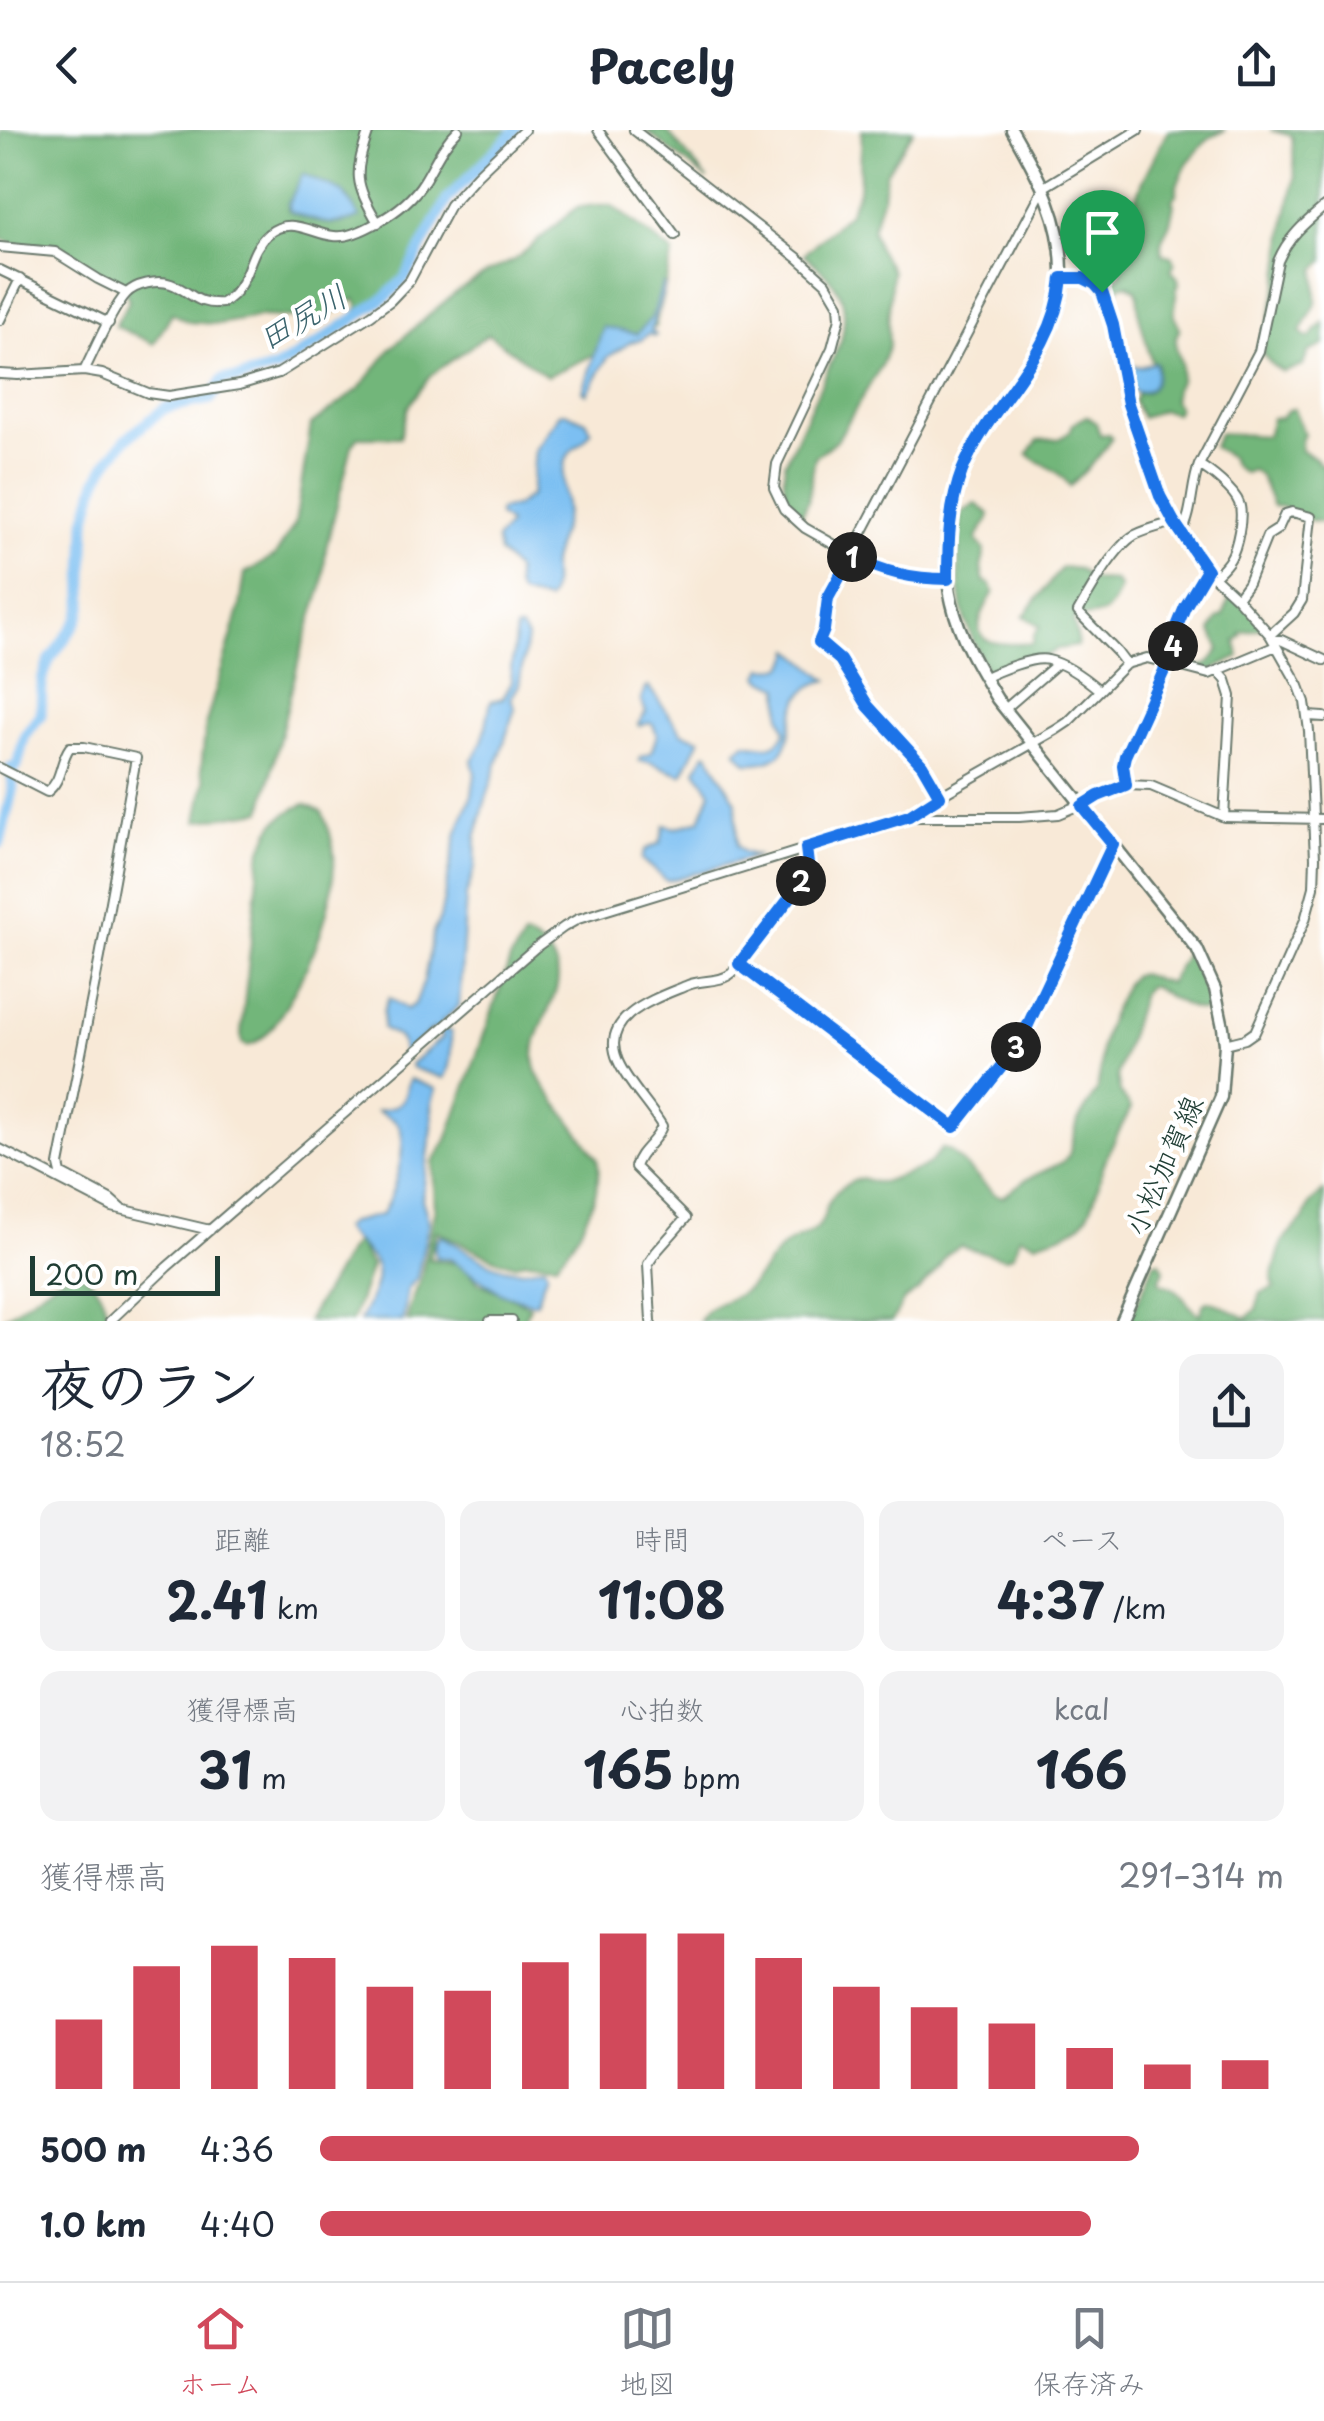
<!DOCTYPE html>
<html lang="ja">
<meta charset="utf-8">
<style>
:root{--surface:#fff;--page:#f2f2f3;--text:#1f2937;--muted:#747a83;--line:#e0e1e3;--accent:#d1495b}
body{margin:0;font-family:"Playpen Sans","Klee One",sans-serif;background:var(--page);color:var(--text);height:100vh;display:flex;flex-direction:column;font-size:38px;white-space:nowrap}
*{box-sizing:border-box;margin:0}
p{font-size:32px;color:var(--muted)}
.icon{flex:none;width:55px;height:55px;fill:none;stroke:currentColor;stroke-width:2;stroke-linecap:round;stroke-linejoin:round}
.map{position:relative;height:1191px;overflow:hidden}
.sheet{display:flex;flex-direction:column;background:var(--surface);flex:1}
.sheet>*{flex:none}
.scale{position:absolute;left:30px;bottom:25px;width:190px;box-sizing:border-box;padding-left:10px;border:5px solid #1f3d34;border-top:0;font-size:28px;line-height:35px;white-space:nowrap;color:#1f3d34;-webkit-text-stroke:8px #fff;paint-order:stroke}
.pin{position:absolute;display:grid;place-items:center;width:85px;height:85px;color:#fff;margin:-102px -42px;border-radius:50% 50% 50% 0;rotate:-45deg;box-shadow:0 0 10px #0007}
.pin .icon{rotate:45deg}
.km{position:absolute;width:50px;height:50px;margin:-25px;border-radius:50%;background:#222;color:#fff;font-size:28px;line-height:50px;text-align:center}
.round{display:grid;place-items:center;flex:none;width:105px;height:105px;border-radius:20px;background:var(--page)}
.headline{display:flex;align-items:center;justify-content:space-between;height:170px;padding:0 40px}
h1{font-size:55px;font-weight:700;line-height:75px}
.stats{display:grid;grid-template-columns:repeat(3,1fr);gap:15px;height:170px;padding:10px 40px}
.stats div{display:grid;align-content:center;border-radius:20px;background:var(--page);text-align:center}
.stats b{font-size:50px;font-weight:700}
.stats small{font-size:28px;font-weight:400}
.stats p{font-size:28px}
.chart{height:280px;padding:20px 40px}
.chart p{display:flex;justify-content:space-between}
.chart svg{width:100%;height:180px;margin-top:10px;stroke:var(--accent);stroke-width:6}
ul{padding:0 40px;list-style:none;font-size:32px}
li{display:grid;grid-template-columns:160px 120px 1fr;align-items:center;height:75px}
li i{height:25px;border-radius:12px;background:var(--accent)}
header{display:flex;justify-content:space-between;align-items:center;height:130px;padding:0 40px;background:var(--surface);font-size:45px;font-weight:700}
.dock{display:flex;justify-content:space-around;align-items:center;height:140px;border-top:2px solid var(--line);background:var(--surface);font-size:28px;color:var(--muted)}
.dock a{display:grid;justify-items:center;gap:5px}
.dock .active{color:var(--accent)}
.map>svg:first-child{display:block}
</style>
<header><svg class="icon" aria-label="back" viewBox="0 0 24 24"><path d="M15 5l-7 7 7 7"/></svg>Pacely<svg class="icon" aria-label="share" viewBox="0 0 24 24"><path d="M12 15V3M7 8l5-5 5 5M5 13v7h14v-7"/></svg></header>
<div class="map">
<svg width="1324" height="1191" viewBox="0 0 1324 1191">
<rect width="100%" height="100%" fill="#fff"/>
<filter id="ink" filterUnits="userSpaceOnUse"><feTurbulence type="fractalNoise" baseFrequency=".01" numOctaves="2"/><feDisplacementMap in="SourceGraphic" scale="20" xChannelSelector="R" yChannelSelector="G"/><feConvolveMatrix kernelMatrix="1 2 1 2 8 2 1 2 1" color-interpolation-filters="sRGB"/></filter>
<filter id="wash" filterUnits="userSpaceOnUse"><feTurbulence type="fractalNoise" baseFrequency=".0048" numOctaves="4" result="noise"/><feDisplacementMap in="SourceGraphic" scale="40" xChannelSelector="R" yChannelSelector="G"/><feGaussianBlur stdDeviation="2.25" result="paint"/><feColorMatrix in="noise" values="0 0 0 0 0 0 0 0 0 0 0 0 0 0 0 0 0 1.4 0 .05"/><feComposite in="paint" operator="in"/></filter>
<g filter="url(#wash)">
<rect width="100%" height="100%" fill="#f8e9d7"/>
<!-- forest -->
<path fill="#72b67a" stroke="#487a57" stroke-width="2.5" fill-rule="evenodd" d="M3,0H518L447,72L416,135L402,153L378,176L334,206L329,201L354,184L359,176L355,169L332,184L320,189L263,186L218,194L189,192L172,183L154,214L115,196L129,171L123,156L100,147L63,119L18,116L0,108V1ZM347,66L359,87C336,100 310,92 288,80V74Z
M645,0H666L708,50Z
M862,0H914L886,43L883,66L872,99L877,116L892,142L888,193L889,215L882,234L838,309L815,327L808,371L800,389C784,371 782,356 785,333L841,211C852,165 835,153 804,124L848,84L859,61Z
M1168,0H1226L1209,8L1188,32L1177,55V64L1172,71L1174,74C1172,82 1172,87 1169,95C1163,107 1159,111 1162,124L1171,126L1175,132L1171,140L1178,148L1179,155L1177,158L1174,186L1179,196V201L1176,206V218L1181,234L1180,250L1175,259L1173,270L1178,277L1175,283L1162,280L1142,288L1134,271L1138,263C1155,265 1156,248 1157,234L1151,230L1139,185L1137,161L1128,154L1120,156L1117,162L1107,160L1101,154L1121,145L1120,108L1142,51Z
M1270,0H1324V131L1316,139V174L1301,202L1306,207H1310L1324,192V215L1308,222L1303,236L1283,242L1272,235L1262,223L1279,148L1286,88L1295,48L1292,6Z
M595,75H611L673,123L655,197L547,246L488,204L431,245L408,277L400,307H358L352,316L326,418L322,457L301,521L262,681L197,691L205,650L201,640L206,593L240,477L245,443L275,426L295,394L311,295L360,258L392,217L455,163L488,142L515,130L576,78Z
M1294,279L1304,304L1301,311V321L1314,327L1320,335L1324,336V393L1292,386L1283,377L1273,376L1260,346L1252,340L1244,343L1234,336L1230,327L1213,317L1219,303L1267,306L1272,288H1281L1288,280Z
M1087,286L1096,293L1100,305L1109,304L1112,308L1097,329L1070,356C1064,348 1056,341 1047,336C1039,331 1034,331 1028,324L1038,310L1059,309L1070,302L1073,294Z
M976,374L990,384C989,395 977,400 977,411L985,421L981,438L984,452L989,453L994,462C983,479 965,511 999,513C1011,514 1021,515 1033,513L1034,505L1040,496L1024,486L1062,437L1079,439L1089,448L1097,450L1115,451L1120,458C1110,484 1104,487 1076,487L1073,491L1078,510L1077,516L1057,519L1046,526L996,539L986,540C981,527 975,515 970,503C954,465 958,423 961,383Z
M1230,467L1260,485L1262,493L1261,498L1241,503L1242,506L1236,511L1239,527L1210,541L1199,539L1198,537L1209,534L1220,519L1211,501L1218,488L1223,486Z
M305,674L322,682C329,699 335,716 334,734C332,784 313,830 288,872C278,890 268,909 247,916L242,913L241,904L260,727C268,697 276,686 305,674Z
M524,807C536,809 541,815 549,824C579,858 523,898 536,939C539,951 549,962 556,972C570,990 584,1009 597,1028C605,1061 578,1110 556,1133L525,1131L514,1135L495,1129L437,1101L429,1129L462,1134L479,1153L530,1176L523,1191H407L409,1180L421,1147L435,1081L433,1033L447,1010L510,830Z
M1188,820L1202,843L1215,880C1194,886 1170,866 1152,856H1148L1142,864L1117,946L1120,962L1131,978C1122,996 1109,1018 1103,1037C1098,1054 1095,1075 1084,1090C1075,1103 1049,1108 1035,1113L1020,1106C1014,1115 1019,1126 1005,1128L960,1116L946,1125L938,1139L918,1160L904,1170L892,1191H699C711,1171 726,1174 743,1162C759,1150 768,1129 784,1116C794,1108 809,1106 818,1097C823,1091 825,1083 827,1076C834,1060 846,1053 862,1048L873,1052H882L922,1038L930,1033L942,1018L950,1021L994,1064L1003,1067L1025,1050L1063,1032L1069,1025L1078,991L1097,960L1101,938V918L1108,892L1126,854L1132,846L1140,844L1169,853Z
M1324,1061V1191H1129L1155,1132H1160L1164,1140L1159,1151L1161,1154C1184,1159 1183,1174 1200,1185L1203,1175L1207,1171C1217,1171 1234,1184 1247,1188L1256,1179L1261,1163L1274,1158L1272,1148L1282,1112L1303,1089L1310,1073Z
M356,1111L371,1136L352,1191H307L347,1123Z
M78,1143C99,1150 104,1171 110,1191H0L62,1146Z"/>
<!-- water -->
<path fill="#7cbff2" stroke="#4e7e93" stroke-width="2.5" d="M303,44L343,62L360,87C335,99 314,92 290,81L288,74Z
M662,154L665,156L651,200L656,205L655,206L648,204L641,210L631,212L608,227L587,264L583,261L603,197L637,204L652,187Z
M1155,232C1159,249 1154,264 1135,262L1129,253L1128,238L1132,235L1141,237Z
M565,282L586,291L591,301C583,318 569,312 564,338C561,352 566,364 566,378C566,396 555,415 552,433C551,447 555,461 547,471L520,464L516,456V440L499,423L496,410L508,396L507,392L499,386V380L516,376L531,365L535,320L560,283Z
M516,499H521L527,508L519,555L511,568L515,578L484,675L476,708L475,737L466,766L459,876L441,892L446,901H451C451,916 452,936 444,948L412,938L411,934L443,907L434,898L403,924C402,902 396,908 383,898L384,880L389,868L407,879L415,874L424,851L433,803L440,788L457,702L472,665L475,644L472,630C487,608 485,595 491,571L503,568L512,552L511,540Z
M792,520L828,550C766,563 818,636 747,633L736,621L746,613C764,617 777,620 786,601L781,587L780,557L761,549L759,545L764,538C784,540 787,538 792,520Z
M648,556L682,603L700,609L682,645L649,632L639,631L641,627L651,623L657,605L653,595L649,593L639,596L638,594L646,582L641,571L645,558Z
M708,623L736,672L737,716L743,722L757,726L667,751L642,729L645,720L660,713L665,695L676,698L700,690L711,662L696,640L705,624Z
M410,949L436,959L432,972V998L422,1069L429,1092L417,1148L408,1159L403,1191H360C367,1173 386,1147 371,1128C363,1117 351,1110 343,1098L351,1092L381,1085C393,1069 411,1010 397,993C392,988 383,985 377,981C388,979 403,977 406,962C407,957 407,953 410,949Z
M440,1105C461,1115 494,1142 520,1140C528,1140 537,1137 544,1136L547,1142L536,1172L532,1173L501,1163L450,1129L435,1127V1115Z"/>
<g fill="none" stroke-linecap="round" stroke-linejoin="round">
<!-- river -->
<path stroke="#7cbff2" stroke-width="11" d="M0,713L13,657L11,638L17,636L25,605L41,585L42,550L49,531L78,490L83,475L86,391L97,351L107,333L126,309L165,278L211,269L223,249H236L275,239L317,214L387,166L406,147L448,68L516,0"/>
</g>
</g>
<g filter="url(#ink)">
<g fill="none" stroke-linecap="round" stroke-linejoin="round">
<defs>
<path id="minor" d="M369,0C354,45 354,52 378,93
M598,0L675,105
M634,0L798,128L826,153L839,175L840,188L832,218L777,334L774,358L784,379L805,398L877,439L904,446L947,449
M0,117L55,122L98,149L126,163
M0,140L109,193
M1062,148H1083L1095,154L1102,162L1113,195L1128,274L1167,381L1207,440L1237,468L1270,505L1299,556L1305,572L1309,601L1315,728L1314,757L1305,790L1255,902L1245,909L1225,914
M0,190L20,149
M84,241C94,221 112,179 126,164C135,154 158,149 171,154C192,162 195,175 222,173C252,156 245,124 268,104C291,85 311,104 334,106C348,108 366,99 378,92C396,82 413,69 424,51C435,33 442,15 458,0
M0,244L18,245L84,241L102,244L148,263L169,266L239,255L279,243L371,185L390,171L410,150L450,75L477,45L524,0
M1199,335C1210,341 1235,361 1239,373C1244,385 1237,418 1230,429C1226,436 1220,441 1214,447
M1182,402C1193,382 1191,356 1199,335L1259,221L1278,131C1288,107 1305,93 1324,77
M1237,468L1248,453L1267,406L1278,399L1285,384L1292,382L1311,387L1302,470L1294,483L1270,505
M1273,510H1281L1324,530
M1126,534L1117,522L1078,482C1090,461 1115,416 1135,405C1147,399 1161,396 1174,392
M1218,541L1226,550L1231,566L1224,687
M984,548C997,541 1034,526 1048,530C1067,534 1085,548 1099,560
M1005,579L1057,534
M1308,586L1324,587
M0,638L47,662C63,650 59,632 70,617H84L136,628L100,827L59,1035L61,1043L110,1069L120,1078
M1127,655L1123,635L1125,626L1168,533L1178,493L1185,477L1207,440
M940,666L922,635L868,576L840,529L819,512L824,500L829,467L833,458L1044,57L1138,0
M909,687L940,666L1056,600L1068,592L1126,534L1147,528L1209,544L1276,516
M739,834L954,997L1018,916L1113,714
M0,1019L112,1077L210,1100
M110,1191L167,1137L535,818L564,797L578,789L909,687H1019L1058,684L1127,655L1151,656L1224,687L1324,689
M490,1191H512
M651,1191L648,1134L656,1122L686,1088L635,1037C640,1019 657,1012 662,996C649,974 628,954 618,931C598,886 657,868 688,855C702,849 720,853 732,843L809,743L806,718"/>
<path id="major" d="M1012,0C1040,49 1064,91 1062,150C1060,197 1030,235 1003,272C989,293 974,314 964,338C948,374 942,434 952,473C960,508 979,539 997,569L1197,819L1215,859L1223,897L1225,914L1221,967L1122,1191"/>
</defs>
<!-- minor casing -->
<use href="#minor" stroke="#6b796d" stroke-width="12"/>
<!-- major casing -->
<use href="#major" stroke="#6b796d" stroke-width="15"/>
<!-- minor -->
<use href="#minor" stroke="#fff" stroke-width="8"/>
<!-- major -->
<use href="#major" stroke="#fff" stroke-width="10"/>
</g>
</g>
<g fill="none" stroke-linecap="round" stroke-linejoin="round" filter="url(#ink)">
<defs>
<path id="route" d="M1062,148H1083L1095,154L1102,162L1113,195L1128,274L1160,366L1174,392L1207,440L1185,477L1178,494L1168,532L1125,626L1123,635L1126,655L1098,666L1082,676L1113,714L1018,916L954,997L739,834L809,743L806,718L909,686L940,666L922,635L868,576L840,530L819,512L824,500L828,468L851,426C883,442 911,449 948,449C948,413 949,375 962,341C990,271 1055,228 1062,148Z"/>
</defs>
<!-- route casing -->
<use href="#route" stroke="#fff" stroke-width="20"/>
<!-- route -->
<use href="#route" stroke="#1a73e8" stroke-width="12"/>
</g>
<g text-anchor="middle" dominant-baseline="central" stroke-width="8" stroke-linejoin="round" paint-order="stroke">
<!-- street labels -->
<g font-size="30" fill="#1f3d34" stroke="#fff">
<text transform="translate(1162 1035) rotate(-66)">小松加賀線</text>
</g>
<!-- water labels -->
<g font-size="32" font-style="italic" fill="#3b646d" stroke="#fff">
<text transform="translate(302 186) rotate(-30)">田尻川</text>
</g>
</g>
</svg>
<div class="scale">200 m</div>
<div class="pin" style="left:1102px;top:162px;background:#1e9e55"><svg class="icon" aria-label="arrive" viewBox="0 0 24 24"><path d="M6 21V4h12l-3 4 3 4H6"/></svg></div>
<b class="km" style="left:852px;top:427px">1</b>
<b class="km" style="left:801px;top:751px">2</b>
<b class="km" style="left:1016px;top:917px">3</b>
<b class="km" style="left:1173px;top:516px">4</b>
</div>
<section class="sheet">
<div class="headline"><div><h1>夜のラン</h1><p>18:52</p></div><a class="round"><svg class="icon" aria-label="share" viewBox="0 0 24 24"><path d="M12 15V3M7 8l5-5 5 5M5 13v7h14v-7"/></svg></a></div>
<div class="stats">
<div><p>距離</p><b>2.41<small> km</small></b></div>
<div><p>時間</p><b>11:08</b></div>
<div><p>ペース</p><b>4:37<small> /km</small></b></div>
</div>
<div class="stats">
<div><p>獲得標高</p><b>31<small> m</small></b></div>
<div><p>心拍数</p><b>165<small> bpm</small></b></div>
<div><p>kcal</p><b>166</b></div>
</div>
<div class="chart"><p><span>獲得標高</span>291–314 m</p>
<svg viewBox="0 0 160 44" preserveAspectRatio="none"><path d="M5 44V27M15 44V14M25 44V9M35 44V12M45 44V19M55 44V20M65 44V13M75 44V6M85 44V6M95 44V12M105 44V19M115 44V24M125 44V28M135 44V34M145 44V38M155 44V37"/></svg>
</div>
<ul>
<li><b>500 m</b>4:36<i style="width:85%"></i></li>
<li><b>1.0 km</b>4:40<i style="width:80%"></i></li>
</ul>
</section>
<nav class="dock">
<a class="active"><svg class="icon" aria-label="home" viewBox="0 0 24 24"><path d="M3 11l9-7 9 7M6 9v11h12V9"/></svg>ホーム</a>
<a><svg class="icon" aria-label="map" viewBox="0 0 24 24"><path d="M3 6l6-2 6 2 6-2v14l-6 2-6-2-6 2zM9 4v14M15 6v14"/></svg>地図</a>
<a><svg class="icon" aria-label="saved" viewBox="0 0 24 24"><path d="M7 4h10v16l-5-4-5 4z"/></svg>保存済み</a>
</nav>
